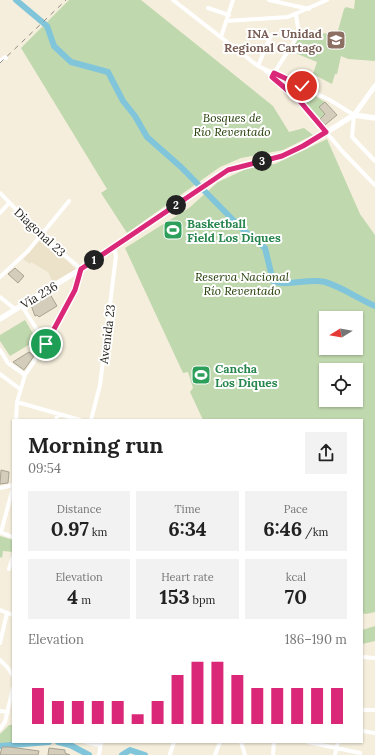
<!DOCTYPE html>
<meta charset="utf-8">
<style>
:root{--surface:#fff;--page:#f2f2f2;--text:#222;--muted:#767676;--accent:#db2777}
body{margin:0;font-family:Lora,serif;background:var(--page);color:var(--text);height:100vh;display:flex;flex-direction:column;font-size:15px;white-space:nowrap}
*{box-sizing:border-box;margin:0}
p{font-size:13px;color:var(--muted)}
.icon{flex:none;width:22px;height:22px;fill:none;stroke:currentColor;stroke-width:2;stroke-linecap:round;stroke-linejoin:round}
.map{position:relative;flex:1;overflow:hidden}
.panel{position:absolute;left:12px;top:419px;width:351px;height:324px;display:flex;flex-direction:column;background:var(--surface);border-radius:0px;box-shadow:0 1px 3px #0004}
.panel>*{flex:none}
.needle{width:26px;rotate:259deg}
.fabs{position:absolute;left:319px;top:311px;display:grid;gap:8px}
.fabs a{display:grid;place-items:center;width:44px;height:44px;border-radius:0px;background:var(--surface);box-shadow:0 1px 3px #0004;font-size:20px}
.pin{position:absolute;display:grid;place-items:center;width:34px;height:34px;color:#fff;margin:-17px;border:2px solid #fff;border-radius:50%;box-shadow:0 1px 4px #0007}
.km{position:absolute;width:20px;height:20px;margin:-10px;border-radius:50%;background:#222;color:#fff;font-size:11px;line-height:20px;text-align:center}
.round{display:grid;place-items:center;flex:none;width:42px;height:42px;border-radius:0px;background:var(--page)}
.head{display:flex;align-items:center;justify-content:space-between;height:68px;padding:0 16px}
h1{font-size:22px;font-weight:800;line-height:30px}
.metrics{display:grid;grid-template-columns:repeat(3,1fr);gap:6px;height:68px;padding:4px 16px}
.metrics div{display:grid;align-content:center;border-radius:0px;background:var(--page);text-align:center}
.metrics b{font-size:20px;font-weight:800}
.metrics small{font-size:11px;font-weight:400}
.metrics p{font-size:11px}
.chart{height:112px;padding:8px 16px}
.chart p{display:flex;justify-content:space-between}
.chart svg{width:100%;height:72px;margin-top:4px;stroke:var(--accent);stroke-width:6}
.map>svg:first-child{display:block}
</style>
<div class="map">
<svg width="375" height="755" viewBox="0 0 375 755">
<rect width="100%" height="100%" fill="#f5eedc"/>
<!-- built -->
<path fill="#ece1c9" d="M41,238L76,269L53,282L48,272L31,262L30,264L23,259Z"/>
<!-- green -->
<path fill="#c0d8ae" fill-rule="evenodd" d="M69,0H141L273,106L289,132L304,128L313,135L283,150L241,158L220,167L127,233L101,193L107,189L21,48Z
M355,0H375V61L348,59L341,56L337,74H335L332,84L313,74L317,62L290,51L301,32L337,34L344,9L346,7L354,9Z
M312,94L325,102L320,107L325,114L320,118L306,104Z
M327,139L360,214L375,235V612L366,614L362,613V420H203L190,392L193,388L188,372L183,373L125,248L189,208L218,182L246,169L275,164ZM326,318H356V348H326ZM326,370H356V400H326Z
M25,320L37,340L10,356L0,341V335Z
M0,536L13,540V552L3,551L2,558L0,557Z
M375,626V641L362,644V630Z
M9,725H13V742H46L0,745V734Z"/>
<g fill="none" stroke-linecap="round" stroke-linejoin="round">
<!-- river -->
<path stroke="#81c5db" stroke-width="6" d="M16,0L47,26L54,46L71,62L108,72L123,101L135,116L147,137L181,167L240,227L265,248L273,281C286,287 309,278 325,282C342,287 359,299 375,306
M58,742L70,745L89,755
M0,746L49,742
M122,755L130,750L145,755"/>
</g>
<!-- building -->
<path fill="#d4cdbb" stroke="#a7a190" d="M325,102L337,115L325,125L320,119L325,114L319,107Z
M15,268L24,276L18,283L8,274Z
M50,294L57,306L39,317L37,315L35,316L31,305Z
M29,352L34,356L24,370L13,362Z
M1,470L9,472L8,483L0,484Z
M2,747H10L39,751L38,755H0Z
M49,748L65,750V753L70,755H48Z"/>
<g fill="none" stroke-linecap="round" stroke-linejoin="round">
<!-- minor -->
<path stroke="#fff" stroke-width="4" d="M173,0L258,66L330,100L354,115L352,137L375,161
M269,0L309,9
M208,8L229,15
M227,21L288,17L327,0
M221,37L233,0
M0,61L5,57L6,58
M258,66L271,35
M265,70L307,109L342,151L375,185
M274,73L299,34L296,15
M0,193L41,235L81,269C78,299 42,349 25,375
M0,213L9,203
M0,277L28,251L69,201
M0,297L15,309
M22,306L46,344
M0,350L8,363L25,375L17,402L16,420
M0,374L20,389
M17,402L80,420
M56,420L58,414
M91,420L100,385L116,256L114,247
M0,488L13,485
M0,532L13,537
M1,532L13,488
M9,569L13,557
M0,610L13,615
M0,643L7,613
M362,657L375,658
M0,660L8,668L13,676
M362,710H375
M0,711L8,712
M0,729L5,722L13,688
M362,731L375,733
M85,742L100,745
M241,742L245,755
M308,742L360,753
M170,754L174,742
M99,755L101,742
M215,755L220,742
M273,755L274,742
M335,755L338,742"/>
<!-- tertiary -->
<path stroke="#fff" stroke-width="5" d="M354,115L375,86"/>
<!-- secondary -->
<path stroke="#fff" stroke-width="5.5" d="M0,319L81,269L228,170C245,163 265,163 282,156C308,146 331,129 354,115L375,118"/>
<!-- rail -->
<path stroke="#908b7f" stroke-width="1" stroke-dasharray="5 5" stroke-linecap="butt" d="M0,63L66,0"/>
</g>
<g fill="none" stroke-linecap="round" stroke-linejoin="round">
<defs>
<path id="route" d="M46,344L75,290L81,269L228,170L282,156L303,146L326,132L298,99L272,77L274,73L302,86"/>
</defs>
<!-- route casing -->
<use href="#route" stroke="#fff" stroke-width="8"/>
<!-- route -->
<use href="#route" stroke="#db2777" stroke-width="5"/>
</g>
<!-- icons -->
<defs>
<symbol id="university-square" viewBox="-11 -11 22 22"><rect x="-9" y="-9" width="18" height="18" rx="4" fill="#8d6e63" stroke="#fff"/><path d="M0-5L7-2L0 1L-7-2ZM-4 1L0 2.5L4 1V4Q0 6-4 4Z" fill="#fff"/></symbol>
<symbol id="stadium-square" viewBox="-11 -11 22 22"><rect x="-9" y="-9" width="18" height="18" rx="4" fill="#2e9e5b" stroke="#fff"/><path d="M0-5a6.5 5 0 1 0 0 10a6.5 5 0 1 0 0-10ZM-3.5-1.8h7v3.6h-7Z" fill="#fff"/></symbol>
</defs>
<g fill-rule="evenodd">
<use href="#university-square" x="325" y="29" width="22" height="22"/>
<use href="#stadium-square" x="162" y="219" width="22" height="22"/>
<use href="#stadium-square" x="190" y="364" width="22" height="22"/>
</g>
<g text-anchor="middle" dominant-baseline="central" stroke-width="4" stroke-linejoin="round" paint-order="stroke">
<!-- education labels -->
<g font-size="12" font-weight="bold" fill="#785e54" stroke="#fff" text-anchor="end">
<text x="322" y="33">INA - Unidad<tspan x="322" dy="14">Regional Cartago</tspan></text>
</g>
<!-- park labels -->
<g font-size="12" font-style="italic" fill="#223c05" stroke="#fff">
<text x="232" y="117">Bosques de<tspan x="232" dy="14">Río Reventado</tspan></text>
<text x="242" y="276">Reserva Nacional<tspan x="242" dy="14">Río Reventado</tspan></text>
</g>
<!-- leisure labels -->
<g font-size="12" font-weight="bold" fill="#27864d" stroke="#fff" text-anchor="start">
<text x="187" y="223">Basketball<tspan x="187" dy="14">Field Los Diques</tspan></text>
<text x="215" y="368">Cancha<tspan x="215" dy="14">Los Diques</tspan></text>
</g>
<!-- street labels -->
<g font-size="12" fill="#1e1b15" stroke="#fff">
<text transform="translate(40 232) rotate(43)">Diagonal 23</text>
<text transform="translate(39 295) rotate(-31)">Vía 236</text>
<text transform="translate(107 334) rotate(-83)">Avenida 23</text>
</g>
</g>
</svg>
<div class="fabs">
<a><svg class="needle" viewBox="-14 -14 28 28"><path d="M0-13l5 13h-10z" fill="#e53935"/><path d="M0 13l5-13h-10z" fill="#767676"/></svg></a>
<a><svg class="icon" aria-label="locate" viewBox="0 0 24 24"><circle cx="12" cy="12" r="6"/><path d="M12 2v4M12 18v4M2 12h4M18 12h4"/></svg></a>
</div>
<div class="pin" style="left:46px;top:344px;background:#1e9e55"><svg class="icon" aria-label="arrive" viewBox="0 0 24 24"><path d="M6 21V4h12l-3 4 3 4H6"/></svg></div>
<div class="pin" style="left:302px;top:86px;background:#d93025"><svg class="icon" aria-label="check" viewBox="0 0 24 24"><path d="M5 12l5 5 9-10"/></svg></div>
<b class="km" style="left:94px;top:260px">1</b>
<b class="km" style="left:176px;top:205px">2</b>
<b class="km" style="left:262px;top:161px">3</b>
<section class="panel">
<div class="head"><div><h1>Morning run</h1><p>09:54</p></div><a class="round"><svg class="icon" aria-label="share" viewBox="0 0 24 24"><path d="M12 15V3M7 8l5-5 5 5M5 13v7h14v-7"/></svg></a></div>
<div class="metrics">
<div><p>Distance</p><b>0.97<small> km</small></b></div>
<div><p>Time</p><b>6:34</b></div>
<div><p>Pace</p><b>6:46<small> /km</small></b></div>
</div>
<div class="metrics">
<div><p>Elevation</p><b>4<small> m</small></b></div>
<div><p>Heart rate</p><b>153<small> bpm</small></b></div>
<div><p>kcal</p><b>70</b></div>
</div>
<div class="chart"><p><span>Elevation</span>186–190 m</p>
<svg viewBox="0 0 160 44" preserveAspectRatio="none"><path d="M5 44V22M15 44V30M25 44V30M35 44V30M45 44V30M55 44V38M65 44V30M75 44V14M85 44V6M95 44V6M105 44V14M115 44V22M125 44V22M135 44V22M145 44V22M155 44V22"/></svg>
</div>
</section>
</div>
